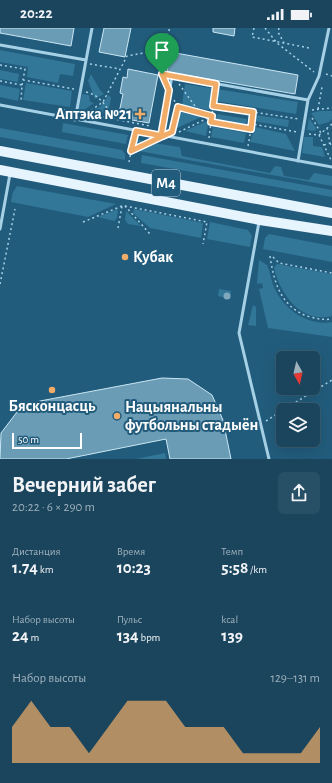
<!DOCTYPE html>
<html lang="ru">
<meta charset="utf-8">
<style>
:root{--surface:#1a455d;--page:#274f66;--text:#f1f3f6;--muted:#9fb1bc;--line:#385d72;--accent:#f1ad68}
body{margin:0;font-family:"Alegreya Sans",sans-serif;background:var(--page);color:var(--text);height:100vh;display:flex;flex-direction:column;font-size:15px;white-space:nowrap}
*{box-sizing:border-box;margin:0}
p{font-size:13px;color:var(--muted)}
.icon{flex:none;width:22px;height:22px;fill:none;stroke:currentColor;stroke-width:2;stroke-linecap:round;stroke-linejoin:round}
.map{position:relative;height:431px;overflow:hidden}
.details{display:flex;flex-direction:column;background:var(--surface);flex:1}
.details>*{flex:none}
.needle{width:26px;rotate:172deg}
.buttons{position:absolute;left:276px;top:323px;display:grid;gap:8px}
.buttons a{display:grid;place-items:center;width:44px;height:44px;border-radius:6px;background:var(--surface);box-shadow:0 4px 16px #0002,0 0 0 1px var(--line);font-size:20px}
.scale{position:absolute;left:12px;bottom:10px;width:70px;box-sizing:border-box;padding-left:4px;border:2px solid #fff;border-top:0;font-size:11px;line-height:14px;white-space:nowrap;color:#fff;-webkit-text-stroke:3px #225c7c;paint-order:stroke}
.pin{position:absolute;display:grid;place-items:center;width:34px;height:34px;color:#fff;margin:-41px -17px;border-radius:50% 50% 50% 0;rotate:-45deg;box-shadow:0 0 4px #0007}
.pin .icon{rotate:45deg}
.round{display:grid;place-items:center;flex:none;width:42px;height:42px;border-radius:6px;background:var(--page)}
.overview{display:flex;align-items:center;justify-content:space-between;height:68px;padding:0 12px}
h1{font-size:22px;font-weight:700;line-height:30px}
.metrics{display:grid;grid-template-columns:repeat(3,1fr);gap:6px;height:68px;padding:4px 12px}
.metrics div{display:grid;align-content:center}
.metrics b{font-size:17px;font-weight:700}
.metrics small{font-size:11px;font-weight:400}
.metrics p{font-size:11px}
.chart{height:112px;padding:8px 12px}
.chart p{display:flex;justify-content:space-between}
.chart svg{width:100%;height:72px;margin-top:4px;fill:var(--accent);opacity:.7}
.status{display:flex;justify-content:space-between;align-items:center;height:28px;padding:0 20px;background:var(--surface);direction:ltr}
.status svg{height:11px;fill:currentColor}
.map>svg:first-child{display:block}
</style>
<div class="status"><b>20:22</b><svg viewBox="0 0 49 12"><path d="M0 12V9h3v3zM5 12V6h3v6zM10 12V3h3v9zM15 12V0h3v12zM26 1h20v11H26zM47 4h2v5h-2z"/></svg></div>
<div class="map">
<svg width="332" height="431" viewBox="0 0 332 431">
<rect width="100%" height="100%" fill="#225c7c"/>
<!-- green -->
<path fill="#327698" d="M0,22L75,36L73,48L60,46L58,55L27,49L28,39L0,34Z
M0,42L19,46L18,54L0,51Z
M91,46L100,62L104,66L95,71L88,53Z
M26,55L72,63L70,79L23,72Z
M185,56L298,74L296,86L210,72L209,82L182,77Z
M0,57L20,61L18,73L0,69Z
M82,66L89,67L90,74L94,75L84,82L78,81Z
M109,67L111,70L108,86L86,84L100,79Z
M320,83H332V91L329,94L319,97L311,85Z
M180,84L201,89L175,101Z
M217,86L247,91L246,99L215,93Z
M255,87L289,92L288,99L254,93Z
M309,90L316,100L315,103L307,102Z
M209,92L206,108L185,103Z
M63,95L128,107L126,116L62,104Z
M213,99L246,105L244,115L211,109Z
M255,99L286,106L295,123L250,114Z
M0,100L122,122L125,126V132L0,109Z
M304,109H313V118L322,119L325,129L302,125Z
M137,111L150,115L136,121L134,119Z
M153,115L180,119L182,128L270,145L275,138L281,139L284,148L309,152L314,145L332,148V158L139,123Z
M142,127L332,162V169L141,135Z
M17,158L116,176L88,189L11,174L13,164Z
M118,181L117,190L114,193L98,189Z
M134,181L203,195L201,210L150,200L133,185Z
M126,183L141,198L128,196L125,192Z
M210,194L248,202L252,208L250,219L207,211Z
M269,206L332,218V234L263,221L265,210Z
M259,232L267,237C271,245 271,255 276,263C286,283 309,298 332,294V309L268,300L259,261L263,260L262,255L257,256V255Z
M277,236L332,246V288C301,296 280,266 274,240Z
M219,261L231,263L230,271L218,268Z
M253,277L256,279V298L248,297Z
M165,425L166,431H136Z"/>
<!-- building -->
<path fill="#6b9cb6" stroke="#c9e6f4" d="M0,0H74L71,18L0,5Z
M104,0H131L125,29L99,24Z
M213,0H235L234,8L213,4Z
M170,24L298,47L295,66L167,44Z
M128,41L158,47L149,95L132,92L133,87L119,85L123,66L120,65L123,49L127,50Z
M162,350L188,351L212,367L223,392L231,431H170L166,411L66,431H0L1,405L17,384L40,373Z"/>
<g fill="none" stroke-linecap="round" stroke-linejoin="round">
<!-- path -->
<path stroke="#a6d0e6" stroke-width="1.5" stroke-dasharray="2 3" stroke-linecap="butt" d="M254,0L252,9L284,15
M265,0L277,15L314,44
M279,0L278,4L284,15L309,20
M90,36L120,41
M0,37L25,41L23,52
M161,41L160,22L170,0
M326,46L332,48
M0,53L22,57L21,74
M179,56L200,85
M22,57L23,52L74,61
M86,64C100,67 106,78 113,90
M174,72L178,79L212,88L211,94L251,101
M213,78L216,62
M59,81L71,83
M318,81L322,59
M312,82L332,80
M83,85L150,98
M87,85L103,74L127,28L160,22
M312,90L321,105
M252,96L253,84
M173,102L178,79
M179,104L212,88L213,78L299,91
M309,106L319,107L331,132
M319,107L332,96
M209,110L211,94
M330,115L332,119
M324,117L330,115L327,100
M248,118L252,96L297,104
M131,123L154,113
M129,134L134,108
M125,178L207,194L203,216
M83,194L122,178H125L150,206
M118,200L122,178
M270,228C274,255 281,280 310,289C318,291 324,292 332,291
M273,229L279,235L332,245
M0,256L15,181
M283,382L332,352
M266,393L283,382"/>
<!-- service -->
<path stroke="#a6d0e6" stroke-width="3" d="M0,17L86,32
M162,46L308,72
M0,77L332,139
M75,92L92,0
M161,108L172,48
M298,133L308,72L319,48L329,0
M259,194L239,305L269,431
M0,201L10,146"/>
<!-- primary -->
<path stroke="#e6f4fd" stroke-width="10" d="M0,123L332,185
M0,142L260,192L332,203"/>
</g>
<!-- trees -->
<circle fill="#7ea8be" cx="227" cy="268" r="3.5"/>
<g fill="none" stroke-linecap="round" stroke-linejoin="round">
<defs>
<path id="route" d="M162,46L169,62L161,108H163L131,123L136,103L163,108L172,104L178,79L212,88L211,94L251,101L253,84L213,78L216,56L162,46"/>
</defs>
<!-- route casing -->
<use href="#route" stroke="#fff" stroke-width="8"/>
<!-- route -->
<use href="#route" stroke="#f1ad68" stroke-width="5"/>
</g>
<!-- markers -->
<g fill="#f1ad68" stroke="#225c7c" stroke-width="1.5">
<path d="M138 80h4v4h4v4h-4v4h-4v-4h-4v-4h4z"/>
<circle cx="125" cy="229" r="4"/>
<circle cx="52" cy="362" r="4"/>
<circle cx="117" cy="388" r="4"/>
</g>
<g text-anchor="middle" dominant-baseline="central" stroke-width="4" stroke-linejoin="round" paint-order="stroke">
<!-- shield labels -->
<rect fill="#225c7c" stroke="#bdced8" stroke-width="1" x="152" y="142" width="28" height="26" rx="3"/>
<g font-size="15" font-weight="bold" fill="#fff">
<text x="166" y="155">М4</text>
</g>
<!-- poi labels -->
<g font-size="16" font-weight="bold" fill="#fff" stroke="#225c7c" text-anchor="start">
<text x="132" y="86" text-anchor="end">Аптэка №21</text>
<text x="133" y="229">Кубак</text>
<text x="52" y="378" text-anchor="middle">Бясконцасць</text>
<text x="125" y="379">Нацыянальны<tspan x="125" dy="18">футбольны стадыён</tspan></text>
</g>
</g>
</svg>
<div class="buttons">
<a><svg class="needle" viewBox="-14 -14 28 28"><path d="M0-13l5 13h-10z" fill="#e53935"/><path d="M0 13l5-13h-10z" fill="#9fb1bc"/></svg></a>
<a><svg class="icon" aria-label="layers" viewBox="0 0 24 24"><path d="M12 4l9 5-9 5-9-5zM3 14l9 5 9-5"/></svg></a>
</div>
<div class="scale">50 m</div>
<div class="pin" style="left:162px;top:46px;background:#1e9e55"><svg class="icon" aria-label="arrive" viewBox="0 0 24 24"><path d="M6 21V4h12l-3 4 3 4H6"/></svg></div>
</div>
<section class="details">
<div class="overview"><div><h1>Вечерний забег</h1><p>20:22 · 6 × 290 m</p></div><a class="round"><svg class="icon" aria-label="share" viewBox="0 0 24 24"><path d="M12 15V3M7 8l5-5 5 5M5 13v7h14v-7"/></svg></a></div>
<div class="metrics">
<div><p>Дистанция</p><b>1.74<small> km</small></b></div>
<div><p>Время</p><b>10:23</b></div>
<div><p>Темп</p><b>5:58<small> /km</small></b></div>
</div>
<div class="metrics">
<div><p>Набор высоты</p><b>24<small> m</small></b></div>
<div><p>Пульс</p><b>134<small> bpm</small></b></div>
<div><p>kcal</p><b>139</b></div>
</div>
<div class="chart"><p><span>Набор высоты</span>129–131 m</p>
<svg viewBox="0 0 160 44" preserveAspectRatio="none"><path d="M0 44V22L10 6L20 22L30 22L40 38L50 22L60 6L70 6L80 6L90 22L100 22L110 22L120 38L130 38L140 38L150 38L160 22V44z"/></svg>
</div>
</section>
